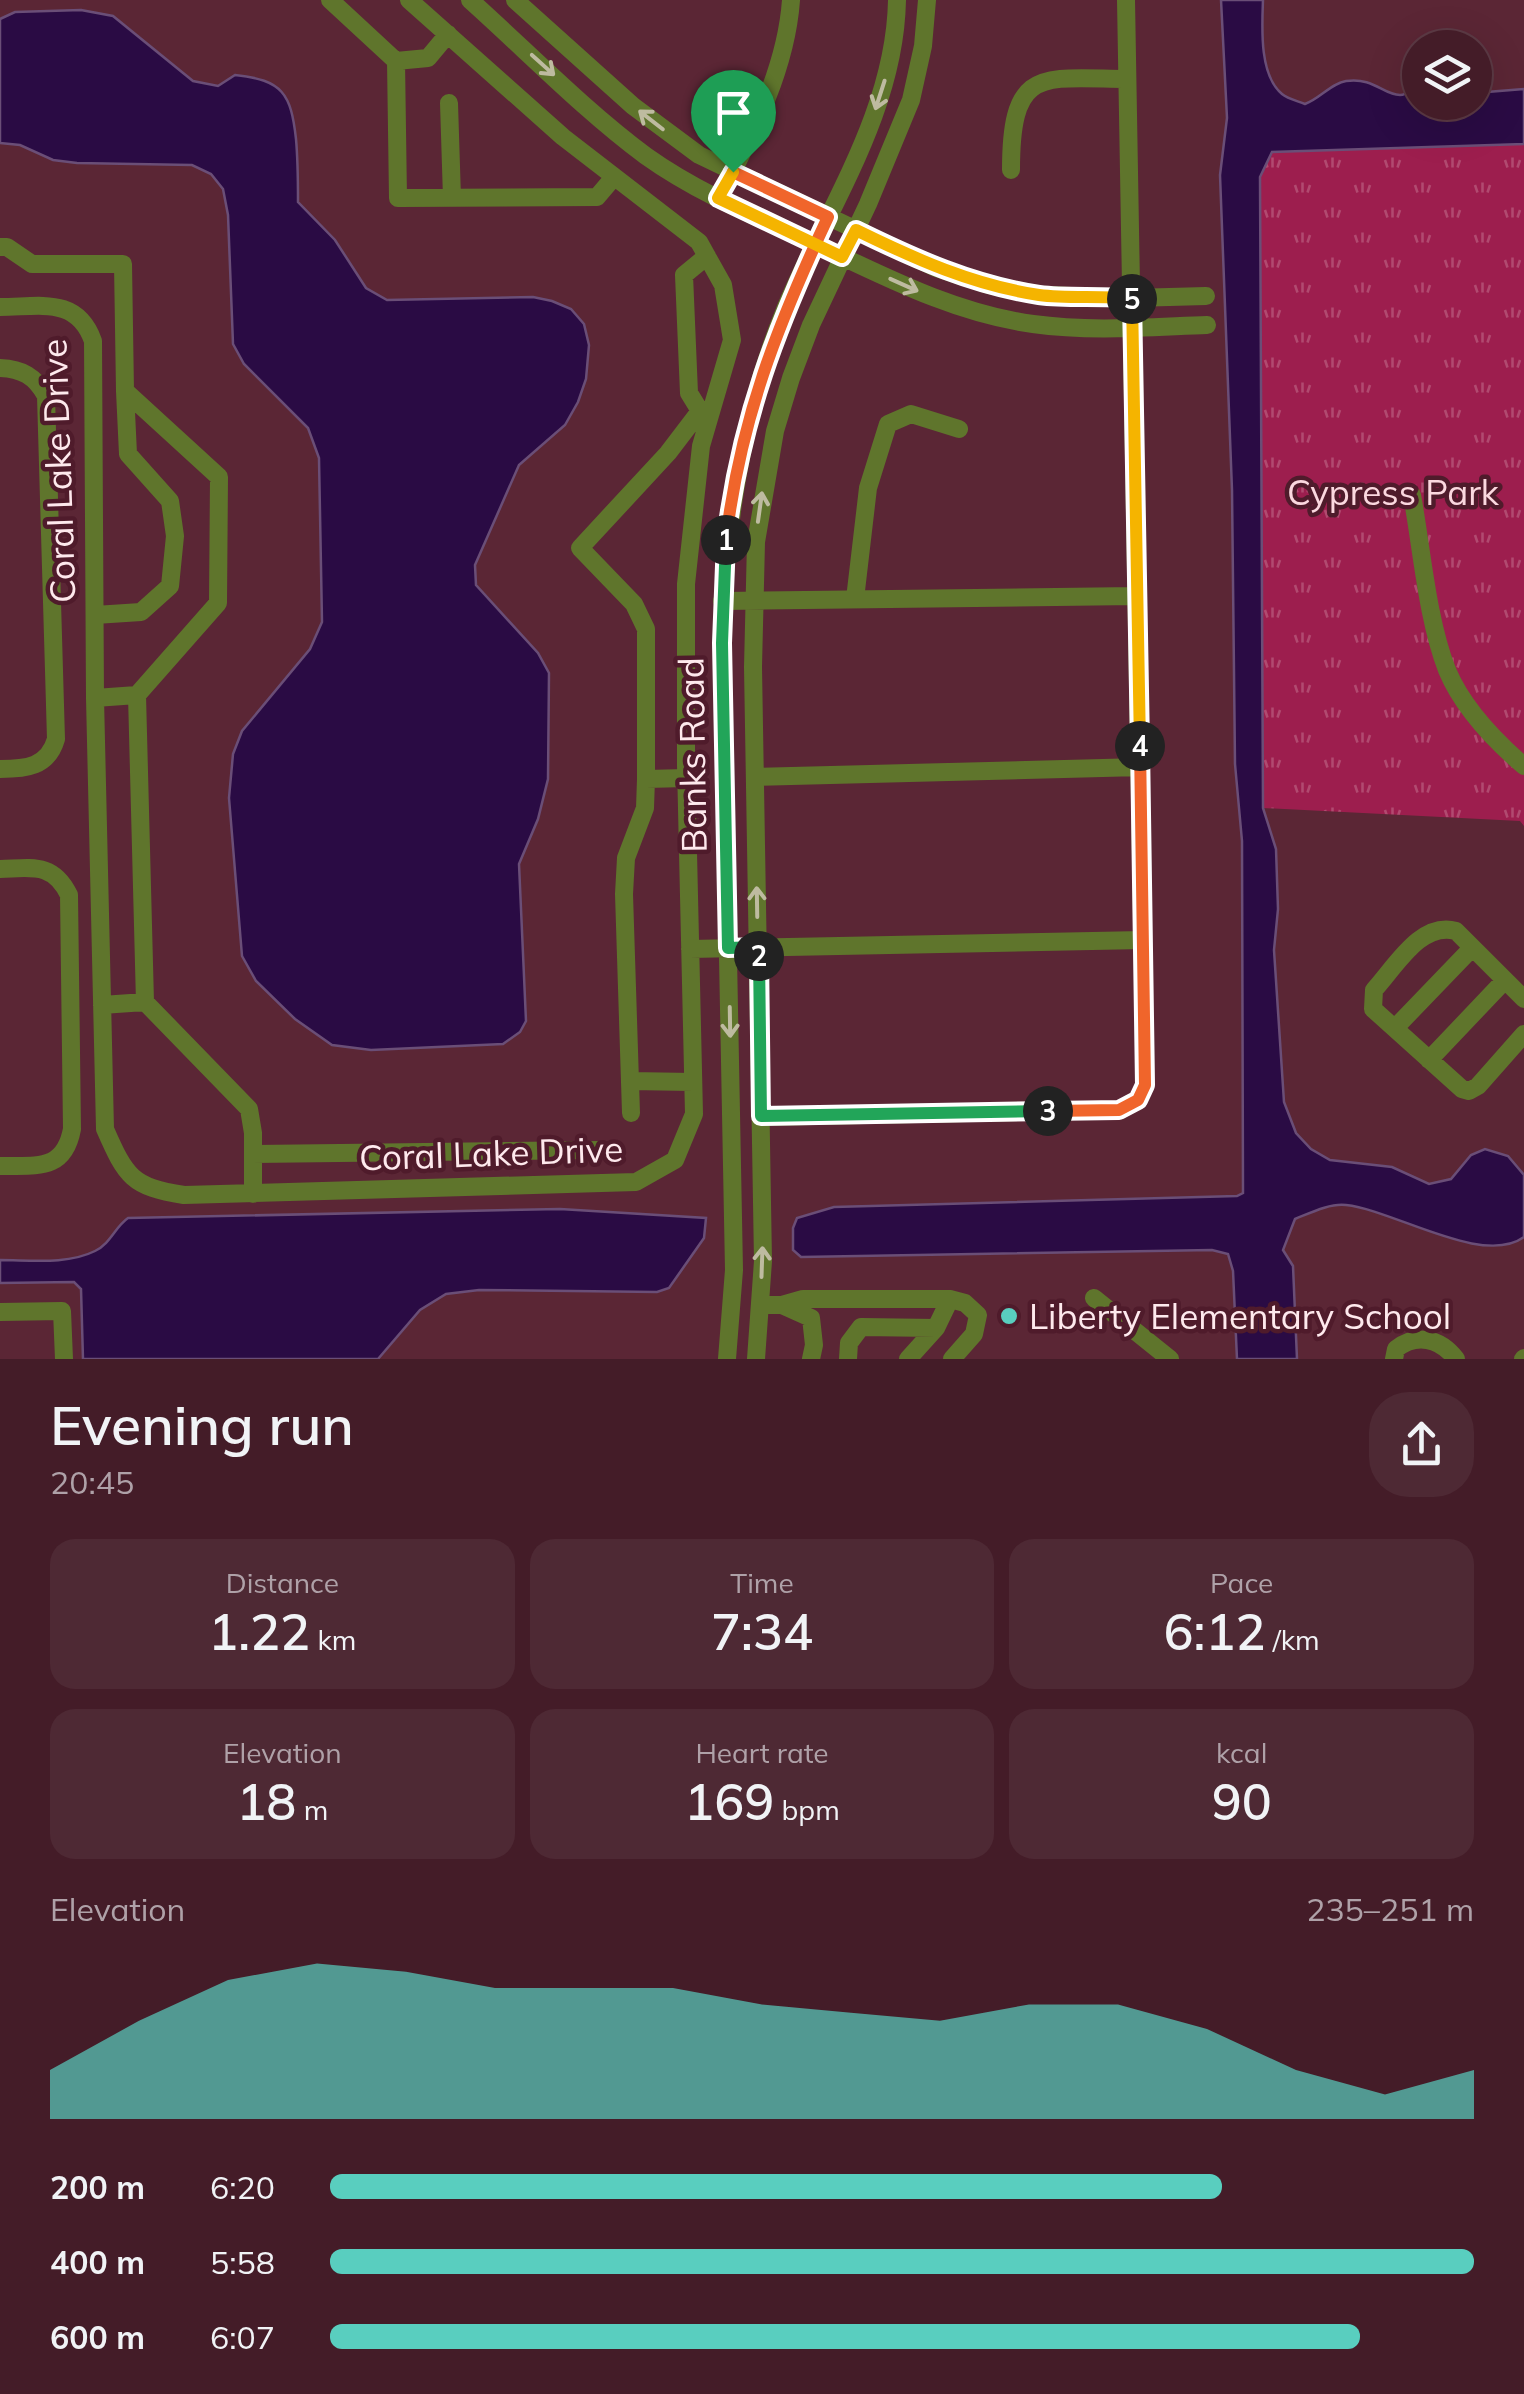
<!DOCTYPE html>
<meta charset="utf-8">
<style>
:root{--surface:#441c28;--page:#4e2934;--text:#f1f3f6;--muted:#afa1a8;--line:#5c3a45;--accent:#59cebf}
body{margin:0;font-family:Mulish,sans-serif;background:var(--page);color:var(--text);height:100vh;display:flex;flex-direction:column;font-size:38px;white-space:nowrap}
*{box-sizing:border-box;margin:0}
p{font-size:32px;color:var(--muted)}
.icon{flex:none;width:55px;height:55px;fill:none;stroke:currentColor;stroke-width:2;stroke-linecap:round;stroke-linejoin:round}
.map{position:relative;height:1359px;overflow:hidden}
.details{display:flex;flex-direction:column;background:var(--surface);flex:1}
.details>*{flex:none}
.buttons{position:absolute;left:1402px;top:30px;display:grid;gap:20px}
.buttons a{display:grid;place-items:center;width:90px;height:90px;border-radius:50%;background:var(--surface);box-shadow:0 10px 40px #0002,0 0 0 2px var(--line);font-size:50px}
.pin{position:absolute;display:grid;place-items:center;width:85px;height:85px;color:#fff;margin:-102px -42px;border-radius:50% 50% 50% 0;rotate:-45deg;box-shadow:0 0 10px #0007}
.pin .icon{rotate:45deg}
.km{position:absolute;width:50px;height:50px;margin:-25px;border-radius:50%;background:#222;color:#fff;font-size:28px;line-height:50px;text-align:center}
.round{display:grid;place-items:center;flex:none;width:105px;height:105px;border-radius:40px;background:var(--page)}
.head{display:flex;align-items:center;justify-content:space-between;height:170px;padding:0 50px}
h1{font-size:55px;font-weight:600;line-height:75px}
.figures{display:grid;grid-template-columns:repeat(3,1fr);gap:15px;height:170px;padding:10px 50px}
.figures div{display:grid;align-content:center;border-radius:25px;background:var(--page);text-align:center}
.figures b{font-size:50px;font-weight:600}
.figures small{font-size:28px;font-weight:400}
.figures p{font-size:28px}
.chart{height:280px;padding:20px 50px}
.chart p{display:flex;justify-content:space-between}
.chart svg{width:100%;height:180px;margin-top:10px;fill:var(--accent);opacity:.7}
ul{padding:0 50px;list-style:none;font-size:32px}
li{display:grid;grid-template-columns:160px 120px 1fr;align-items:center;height:75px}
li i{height:25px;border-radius:12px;background:var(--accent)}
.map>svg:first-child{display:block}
</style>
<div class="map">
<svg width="1524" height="1359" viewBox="0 0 1524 1359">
<defs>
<pattern id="park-tufts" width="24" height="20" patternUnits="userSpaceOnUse" patternTransform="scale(2.5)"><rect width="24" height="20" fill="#9d1e4e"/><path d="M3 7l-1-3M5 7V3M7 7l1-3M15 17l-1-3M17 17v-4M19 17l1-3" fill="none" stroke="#b14a70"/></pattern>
</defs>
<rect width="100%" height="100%" fill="#5b2635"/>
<!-- park -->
<path fill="url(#park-tufts)" d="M1524,144V826L1520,821L1263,808L1260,152Z"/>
<!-- water -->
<path fill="#2a0b44" stroke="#6a4e77" stroke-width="2.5" d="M1221,0H1263C1262,27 1259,75 1282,94C1288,99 1298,101 1305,104C1321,98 1330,84 1346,81C1374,77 1383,95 1400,95C1407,95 1414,87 1420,84V102H1475V93L1524,89V144L1272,152L1260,177L1263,808L1276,849L1278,909L1274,950L1284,1102L1296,1133L1311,1149L1330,1160L1392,1167L1429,1184L1451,1179L1471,1155L1485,1149L1508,1156L1524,1175V1237C1483,1267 1394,1210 1346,1205C1330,1203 1310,1213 1295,1219L1283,1250L1293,1266L1297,1359H1237L1233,1271L1228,1254L1212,1250L801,1257L793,1250V1228L797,1218L834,1207L1237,1196L1243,1193L1242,841L1235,764L1232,490L1220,175L1227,118Z
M81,10L113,16L193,81L218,86L235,75C283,80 291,94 296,139C298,161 298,181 298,202L335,240L366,288L387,300L533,297L552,301L571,309L584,324L589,345L586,379L578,402L565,425L519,465L475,565L476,585L538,653L549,673L548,779L538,819L519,864L526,1021L520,1032L503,1044L371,1050L332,1045L295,1019L256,981L242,956L229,798L233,754L242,731L310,649L322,622L319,458L308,428L244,364L233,344L228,215L223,189L211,174L192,165L77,163L53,160L20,145L0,143V19L15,12Z
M560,1209L706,1218L704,1238L669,1288L657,1292L479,1290L446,1294L420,1310L378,1359H83L81,1289L74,1282L0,1283V1260C30,1260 67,1265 95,1251C111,1243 115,1227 128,1218Z"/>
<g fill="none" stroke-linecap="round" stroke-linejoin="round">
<!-- minor -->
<path stroke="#5f752c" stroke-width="18" d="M330,0L396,61L398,198L597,197L614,177
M470,0C528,52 584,110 646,156C695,191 752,215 807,240C880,274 952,313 1033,324C1090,332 1150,327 1207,325
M515,0L633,106L699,155L936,268L989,285L1042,295L1132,298L1206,296
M396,61L428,58L448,34
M449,103L452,198
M1011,170C1011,66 1041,78 1127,79
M719,198C751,136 786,71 791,0
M0,247H7L32,264H123L125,391L219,477L218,603L137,695L95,698
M0,307C40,307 77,296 93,341L95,698L105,1129C126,1177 132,1187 184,1195L636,1182L675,1160L694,1114L686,765V584L701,446L732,340L723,285L699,242L563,137L409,0
M0,368C22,369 35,376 46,396L56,739C48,767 26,769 0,769
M700,411L689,393L684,275L707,256
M1412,495C1422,550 1427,618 1447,670C1462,706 1495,741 1524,766
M855,599L868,488L888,424L911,414L959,429
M722,601L1135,596
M95,615L141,612L170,586L175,536L170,501L128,454L125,391
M137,695L145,1002L249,1109L253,1133V1194
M755,777L1141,767
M646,779V629L634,604L580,548L668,453L700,411L710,414
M0,869C32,868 53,862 69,895L72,1129C64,1172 36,1165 0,1166
M690,949L1143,940
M1524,999L1456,931C1421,921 1396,966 1374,990L1373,1009L1462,1089L1469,1091L1478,1086L1524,1034
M102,1005L145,1002
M1395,1028L1472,948
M1429,1060L1505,980
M630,1081L693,1082
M631,1113L624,894L626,858L645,808L646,779L686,778
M761,1117L1119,1110L1138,1100L1145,1085L1126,0
M253,1154L601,1150
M1094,1298L1170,1359
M760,1305H782L803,1299H950L965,1303L978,1315L974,1334L952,1359
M782,1305L811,1318L814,1345L811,1359
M0,1312L62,1311L64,1359
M727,1359L734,1270L722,643C724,526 742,416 786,307C828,207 895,112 897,0
M756,1359L763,1261L753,667L756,542L775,431L791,378L811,325L868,204L911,100L923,46L927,0
M848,1359L849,1343L861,1327L936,1328
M908,1359L936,1328L950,1299
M1394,1359L1396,1349C1416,1333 1440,1338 1456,1359
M1523,1359L1524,1358"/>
</g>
<!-- one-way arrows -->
<defs><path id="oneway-shaft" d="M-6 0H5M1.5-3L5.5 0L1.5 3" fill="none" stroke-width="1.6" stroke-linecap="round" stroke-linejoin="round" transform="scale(2.5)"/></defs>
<g stroke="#bebba0">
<use href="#oneway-shaft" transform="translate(543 65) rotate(42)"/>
<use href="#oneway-shaft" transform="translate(880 95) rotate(108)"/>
<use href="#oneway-shaft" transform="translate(651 120) rotate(-142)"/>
<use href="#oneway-shaft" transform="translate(904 285) rotate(24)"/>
<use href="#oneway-shaft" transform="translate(760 507) rotate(-82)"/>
<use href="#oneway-shaft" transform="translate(757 902) rotate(-91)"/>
<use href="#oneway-shaft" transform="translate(730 1022) rotate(89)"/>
<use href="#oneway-shaft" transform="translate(762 1262) rotate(-88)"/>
</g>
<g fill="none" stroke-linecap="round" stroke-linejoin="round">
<defs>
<path id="split-1" d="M726,540C740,420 777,326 828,217L733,172"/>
<path id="split-2" d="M726,540L722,643L728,948L758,947L759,956"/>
<path id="split-3" d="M759,956L761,1116L1048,1111"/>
<path id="split-4" d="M1048,1111L1119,1110L1138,1100L1145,1085L1140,746"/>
<path id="split-5" d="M1132,299L1140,746"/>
<path id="split-6" d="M733,172L718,198L842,257L856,230C915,259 973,285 1039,295C1069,299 1103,295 1132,299"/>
</defs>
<!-- split-1 casing -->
<use href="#split-1" stroke="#fff" stroke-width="20"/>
<!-- split-2 casing -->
<use href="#split-2" stroke="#fff" stroke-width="20"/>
<!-- split-3 casing -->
<use href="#split-3" stroke="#fff" stroke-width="20"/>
<!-- split-4 casing -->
<use href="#split-4" stroke="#fff" stroke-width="20"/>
<!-- split-5 casing -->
<use href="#split-5" stroke="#fff" stroke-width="20"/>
<!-- split-6 casing -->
<use href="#split-6" stroke="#fff" stroke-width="20"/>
<!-- split-1 -->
<use href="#split-1" stroke="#f0652b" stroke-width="12"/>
<!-- split-2 -->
<use href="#split-2" stroke="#22a559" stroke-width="12"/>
<!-- split-3 -->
<use href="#split-3" stroke="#22a559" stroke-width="12"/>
<!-- split-4 -->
<use href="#split-4" stroke="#f0652b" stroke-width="12"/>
<!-- split-5 -->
<use href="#split-5" stroke="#f5b400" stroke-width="12"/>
<!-- split-6 -->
<use href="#split-6" stroke="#f5b400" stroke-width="12"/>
</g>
<!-- markers -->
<circle fill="#59cebf" stroke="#4f1b2b" stroke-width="4" cx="1009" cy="1316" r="10"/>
<g text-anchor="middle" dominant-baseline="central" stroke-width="9" stroke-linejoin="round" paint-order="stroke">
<!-- street labels -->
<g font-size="35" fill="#fee9ed" stroke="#4f1b2b">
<text transform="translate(58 471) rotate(-92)">Coral Lake Drive</text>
<text transform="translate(692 755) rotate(-91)">Banks Road</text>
<text transform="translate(491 1153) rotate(-2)">Coral Lake Drive</text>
</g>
<!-- park labels -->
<g font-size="35" fill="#fbd8df" stroke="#4f1b2b">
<text x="1393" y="492">Cypress Park</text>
</g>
<!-- poi labels -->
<g font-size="35" fill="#fee9ed" stroke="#4f1b2b" text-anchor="start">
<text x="1029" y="1316">Liberty Elementary School</text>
</g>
</g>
</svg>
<div class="buttons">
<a><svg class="icon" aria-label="layers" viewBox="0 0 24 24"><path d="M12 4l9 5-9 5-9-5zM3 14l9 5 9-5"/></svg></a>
</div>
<div class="pin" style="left:733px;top:172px;background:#1e9e55"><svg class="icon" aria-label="arrive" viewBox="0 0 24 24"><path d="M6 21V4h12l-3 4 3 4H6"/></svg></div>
<b class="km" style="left:726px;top:540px">1</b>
<b class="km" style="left:759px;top:956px">2</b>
<b class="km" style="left:1048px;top:1111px">3</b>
<b class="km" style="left:1140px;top:746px">4</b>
<b class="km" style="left:1132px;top:299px">5</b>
</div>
<section class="details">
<div class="head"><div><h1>Evening run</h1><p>20:45</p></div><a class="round"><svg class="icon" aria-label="share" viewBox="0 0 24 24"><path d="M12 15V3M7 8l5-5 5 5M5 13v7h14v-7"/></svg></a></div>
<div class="figures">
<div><p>Distance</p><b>1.22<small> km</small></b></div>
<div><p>Time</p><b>7:34</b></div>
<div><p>Pace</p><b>6:12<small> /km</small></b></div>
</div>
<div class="figures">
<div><p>Elevation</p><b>18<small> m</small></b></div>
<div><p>Heart rate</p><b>169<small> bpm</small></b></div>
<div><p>kcal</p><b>90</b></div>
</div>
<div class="chart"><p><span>Elevation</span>235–251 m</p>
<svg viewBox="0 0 160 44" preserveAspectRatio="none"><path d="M0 44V32L10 20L20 10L30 6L40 8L50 12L60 12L70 12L80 16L90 18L100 20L110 16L120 16L130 22L140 32L150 38L160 32V44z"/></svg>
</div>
<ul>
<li><b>200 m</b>6:20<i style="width:78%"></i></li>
<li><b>400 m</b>5:58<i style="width:100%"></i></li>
<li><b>600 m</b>6:07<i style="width:90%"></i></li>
</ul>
</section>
